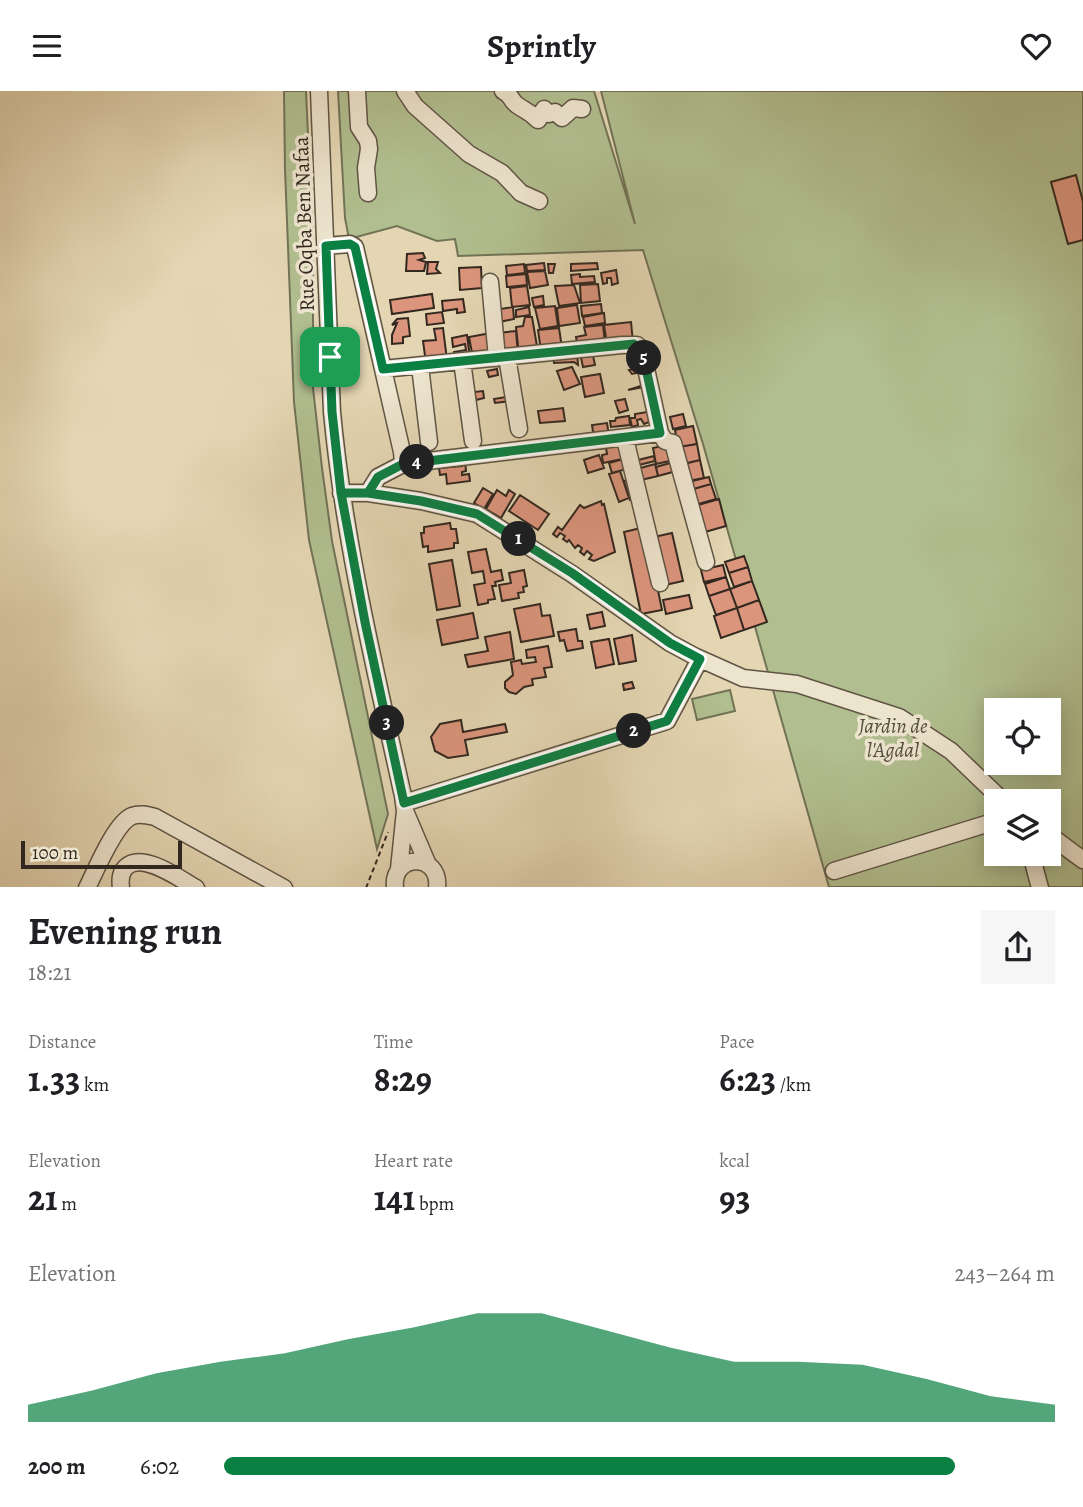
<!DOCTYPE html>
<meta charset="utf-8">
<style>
:root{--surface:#fff;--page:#f6f6f6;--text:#202124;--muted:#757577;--accent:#0b8043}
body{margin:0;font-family:Alegreya,serif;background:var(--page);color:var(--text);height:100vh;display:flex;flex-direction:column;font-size:26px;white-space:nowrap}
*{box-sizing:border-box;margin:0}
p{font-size:23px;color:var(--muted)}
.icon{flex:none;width:38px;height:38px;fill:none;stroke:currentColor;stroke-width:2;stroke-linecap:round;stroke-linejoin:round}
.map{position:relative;height:796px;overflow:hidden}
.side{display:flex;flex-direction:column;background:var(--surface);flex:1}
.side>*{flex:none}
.controls{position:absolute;left:984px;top:607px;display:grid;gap:14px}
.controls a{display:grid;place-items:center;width:77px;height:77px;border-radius:0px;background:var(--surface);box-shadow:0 4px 18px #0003;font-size:35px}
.scale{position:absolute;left:21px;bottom:18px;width:161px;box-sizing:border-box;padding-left:7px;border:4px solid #33281f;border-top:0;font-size:19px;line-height:24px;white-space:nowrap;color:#33281f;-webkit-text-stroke:5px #ede4ce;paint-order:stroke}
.pin{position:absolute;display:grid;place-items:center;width:60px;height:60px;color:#fff;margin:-30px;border-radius:14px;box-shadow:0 4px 10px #0006}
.km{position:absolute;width:35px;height:35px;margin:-18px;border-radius:50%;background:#222;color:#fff;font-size:19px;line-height:35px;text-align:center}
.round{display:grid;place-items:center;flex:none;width:74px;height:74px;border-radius:0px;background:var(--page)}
.overview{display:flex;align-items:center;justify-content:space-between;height:119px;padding:0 28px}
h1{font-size:38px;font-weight:700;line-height:52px}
.figures{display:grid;grid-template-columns:repeat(3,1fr);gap:10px;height:119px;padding:7px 28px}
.figures div{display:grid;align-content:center}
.figures b{font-size:35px;font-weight:700}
.figures small{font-size:19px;font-weight:400}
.figures p{font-size:19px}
.chart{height:196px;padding:14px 28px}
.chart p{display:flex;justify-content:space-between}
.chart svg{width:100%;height:126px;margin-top:7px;fill:var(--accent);opacity:.7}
ul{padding:0 28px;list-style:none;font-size:23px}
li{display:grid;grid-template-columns:112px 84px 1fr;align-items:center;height:52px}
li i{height:18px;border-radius:9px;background:var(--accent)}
header{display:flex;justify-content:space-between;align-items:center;height:91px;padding:0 28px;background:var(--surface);font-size:32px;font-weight:700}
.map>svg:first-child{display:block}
</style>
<header><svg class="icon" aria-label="menu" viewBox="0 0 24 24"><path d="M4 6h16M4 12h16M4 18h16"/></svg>Sprintly<svg class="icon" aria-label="heart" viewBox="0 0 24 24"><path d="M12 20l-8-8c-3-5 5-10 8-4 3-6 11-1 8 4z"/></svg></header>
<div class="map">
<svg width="1083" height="797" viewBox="0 0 1083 797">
<rect width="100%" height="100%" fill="#e4d6b3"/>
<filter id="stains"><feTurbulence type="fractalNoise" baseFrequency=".00286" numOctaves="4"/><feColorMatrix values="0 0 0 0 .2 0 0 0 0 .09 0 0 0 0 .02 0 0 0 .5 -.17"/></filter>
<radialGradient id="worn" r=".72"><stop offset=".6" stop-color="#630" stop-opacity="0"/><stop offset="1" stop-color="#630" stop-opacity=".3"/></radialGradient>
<!-- green -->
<path fill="#b1be8f" stroke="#727357" stroke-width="2" fill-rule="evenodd" d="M284,0H306L313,155V297L322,377L332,450L388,723L377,758L309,449L294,311L285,78Z
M338,0H594L635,133L601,0H1083V796H829L703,353L643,159L458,165L455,148L437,150L397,135L349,148L345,127ZM996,620H1048V672H996ZM996,710H1048V763H996Z
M730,599L735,620L697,629L692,608Z"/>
<!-- building -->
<path fill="#db957d" stroke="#33281f" stroke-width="2" d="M1076,84L1083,111V149L1068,153L1051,91Z
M423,162L425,167L419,169L426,171L424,180H406L407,163Z
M428,171H438L436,178L440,182L427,183Z
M544,172L545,179L527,180L526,174Z
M597,172L598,178L571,180V173Z
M524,173L525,182L507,184L506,175Z
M548,173H555L553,182H549Z
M481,176L482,197L460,199L459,177Z
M616,179L618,192L612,194L611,187H607V192L603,193L601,182Z
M545,180L548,194L530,197L527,181Z
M526,183L527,194L507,196L506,185Z
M580,183V186L594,185L595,191L572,193L571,184Z
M598,193L600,210L581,212L580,194Z
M574,194L580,212L559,215L555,195Z
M527,195L530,214L512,216L510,197Z
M432,203L434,217L392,223L390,209Z
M543,205L544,214L534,216L532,207Z
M463,208L465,221L457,222V218L443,220L442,210Z
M601,213L602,222L582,225L581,215Z
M577,214L580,232L559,235L557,217Z
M555,215L558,235L540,238L535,217Z
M513,216L514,228L499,231L494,219Z
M529,216L530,224L516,226V219Z
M442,221L444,232L427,234L426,223Z
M604,222L605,232L585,235L583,226Z
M525,226H532L538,261L519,264L516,236L523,235Z
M408,227L410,245L403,246V252L392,253V244L397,232L392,234L397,228Z
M631,231L633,251L607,253L604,234Z
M603,234L605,253L578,257L576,246L586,244L584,236Z
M443,237L447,269L426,272L423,250L436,249L434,238Z
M559,237L562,257L541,260L538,239Z
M516,240L518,263L499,264L497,242Z
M491,242L494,264L473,267L469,246Z
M467,244L470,266L455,268L454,261L466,259L465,253L453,256L452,247Z
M577,260L578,274L574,271L554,272L553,261Z
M592,260L595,274L583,276L580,262Z
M645,275L649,295L628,299L644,294L641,281L632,283L629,279Z
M572,276L580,293L564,299L557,280Z
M497,278L498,284L489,286L487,280Z
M600,283L604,302L585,306L581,286Z
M483,300L484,307L476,309L474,301Z
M506,306L511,310L495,312L494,308Z
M625,308L628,319L619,322L615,310Z
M563,317L565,330L540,332L538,320Z
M653,320L649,331L644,333L641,328L637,329L638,334L632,336L630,327H635V323Z
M683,323L686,335L673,338L670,326Z
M629,325L630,334L611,336L610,330H615L616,327Z
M607,332L609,345L594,347L592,334Z
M693,335L697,353L678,356L675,339Z
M623,349L627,367L603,372L602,364L607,363L606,357L599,358V354Z
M671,353L674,369L656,373L653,357Z
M697,353L700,369L683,373L679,356Z
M599,364L604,377L588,382L584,369Z
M654,365L655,370L639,374L638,369Z
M631,366L634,376L612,382L609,372Z
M700,369L704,387L688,390L684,373Z
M465,370L466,380L462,381V384L469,383L470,390L447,393L446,383L440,384L439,377L462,375Z
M677,370L680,379L658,385L656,376Z
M655,373L658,385L641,389L637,378Z
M620,380L629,407L619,411L609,383Z
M636,386L643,405L630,409L624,390Z
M709,386L711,393L690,399L688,391Z
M711,393L716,408L695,414L690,399Z
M483,397L493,403L484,418L474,412Z
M497,399L506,405L509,399L515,403L501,427L486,418Z
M520,404L549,423L538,439L509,420Z
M719,408L726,435L705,441L698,414Z
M601,410L602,414L604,413L615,461L594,470L589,468L592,464L587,460L584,464L580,461L582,457L578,454L575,457L569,449L567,451L563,448L565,445L560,442L557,446L553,443L558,436L562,439L580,414L584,417Z
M450,432L451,438H456L458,452H454V457L428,461V455L423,456L421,442H424V436Z
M645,436L662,519L641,523L624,441Z
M672,442L683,490L665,494L654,446Z
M486,458L491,481L501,479L503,489L495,491L496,495H492L495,508L488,509V512L478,514L474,494L485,492L483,480L472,482L468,461Z
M744,465L748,476L729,482L725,471Z
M452,469L460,515L437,519L429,473Z
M723,474L726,486L704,491L701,479Z
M748,476L752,490L734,496L729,482Z
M524,479L527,495L523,496L524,501L518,502L519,507L502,510L499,494L511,492L509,482Z
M726,486L730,498L709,505L705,493Z
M752,490L759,509L737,517L730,498Z
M730,498L737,517L716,524L709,505Z
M689,504L692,517L666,523L663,509Z
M759,509L767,531L744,539L737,517Z
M540,513L542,525L550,524L554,545L521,551L514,518Z
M737,517L744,539L721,547L714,525Z
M602,521L605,535L590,538L587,524Z
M473,522L478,547L442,554L437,529Z
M576,538L578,550H582L583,557L567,560L564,549L560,550L558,541Z
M510,541L514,568L468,576L465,564L488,560L485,546Z
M632,544L636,570L619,573L614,548Z
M609,548L614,573L596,577L591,551Z
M548,555L552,576L544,577L546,586L532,588L533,594L524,596L516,603L509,601L505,597V591L513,584L511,571L521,569L522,573L536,571L535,566L527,567L526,559Z
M632,591L634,597L624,599L623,593Z
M461,629L463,641L505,633L507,641L465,649L468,664L448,667L435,660L431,646L440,633Z"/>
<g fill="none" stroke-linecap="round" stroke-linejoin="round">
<defs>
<path id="minor" d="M319,0L332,321C344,450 375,578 403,705L405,720L399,778
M357,0L359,36L368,50L369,58L366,77L368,102
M405,0L415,15L469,63L502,82L521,102L539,110
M503,0C512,4 510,9 517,14C525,20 528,19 538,29L544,18L549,23L555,21L562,27L573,17L582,18
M326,155L350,153L355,156L402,361L403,373L378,386L368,402
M490,191L497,267
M507,266L519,338
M462,270L473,350
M420,275L429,351
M383,278L622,254H637L642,259L660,342L665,350L673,352L706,471
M625,348L660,492
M403,373L660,342
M341,402H368L421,410L477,423L572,483L670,552L696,566L743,587L797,593L899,626L951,660L1003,710
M404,712L667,630L700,568
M405,720L428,774
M1048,743L1083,769
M1031,763L1040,797
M834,780L996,730
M87,797C96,779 115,732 132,725C140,722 147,724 155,726L284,797
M121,797C120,789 120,782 126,776C142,760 180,788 196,797
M395,797C391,762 441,761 437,797"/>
</defs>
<!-- minor casing -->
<use href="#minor" stroke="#5f5444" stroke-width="19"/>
<!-- path -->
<path stroke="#33281f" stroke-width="2" stroke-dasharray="5 3.5" stroke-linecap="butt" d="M366,797L388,741"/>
<!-- minor -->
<use href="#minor" stroke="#ede4ce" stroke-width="16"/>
</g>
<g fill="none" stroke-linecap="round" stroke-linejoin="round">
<defs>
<path id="route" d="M330,266L332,321L341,402H368L421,410L477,423L572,482L670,552L700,568L667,630L404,712L365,531L341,402H368L378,386L403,373L660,342L642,259L634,253L383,278L355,156L350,153L326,155L330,266"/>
</defs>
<!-- route casing -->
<use href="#route" stroke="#fff" stroke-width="14"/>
<!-- route -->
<use href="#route" stroke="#0b8043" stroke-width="9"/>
</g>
<g text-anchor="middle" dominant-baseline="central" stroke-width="7" stroke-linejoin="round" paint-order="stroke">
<!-- street labels -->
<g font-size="21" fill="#33281f" stroke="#ede4ce">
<text transform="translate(304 133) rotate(-92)">Rue Oqba Ben Nafaa</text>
</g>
<!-- park labels -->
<g font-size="21" font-style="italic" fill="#524e3b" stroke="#ede4ce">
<text x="893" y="635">Jardin de<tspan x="893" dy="24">l'Agdal</tspan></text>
</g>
</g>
<rect width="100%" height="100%" filter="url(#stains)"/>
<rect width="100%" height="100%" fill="url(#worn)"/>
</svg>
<div class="controls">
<a><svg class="icon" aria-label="locate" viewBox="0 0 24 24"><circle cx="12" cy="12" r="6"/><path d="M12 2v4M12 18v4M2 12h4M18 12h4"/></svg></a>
<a><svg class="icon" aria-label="layers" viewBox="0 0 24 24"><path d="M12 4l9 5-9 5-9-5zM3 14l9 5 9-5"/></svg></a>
</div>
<div class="scale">100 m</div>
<div class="pin" style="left:330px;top:266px;background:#1e9e55"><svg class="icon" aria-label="arrive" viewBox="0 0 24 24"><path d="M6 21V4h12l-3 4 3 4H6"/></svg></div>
<b class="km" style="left:519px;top:448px">1</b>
<b class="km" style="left:634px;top:640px">2</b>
<b class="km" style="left:387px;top:632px">3</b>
<b class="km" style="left:417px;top:371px">4</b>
<b class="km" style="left:644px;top:267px">5</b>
</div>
<section class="side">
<div class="overview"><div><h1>Evening run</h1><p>18:21</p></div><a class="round"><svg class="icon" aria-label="share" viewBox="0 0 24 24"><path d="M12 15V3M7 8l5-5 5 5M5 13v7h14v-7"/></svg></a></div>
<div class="figures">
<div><p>Distance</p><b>1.33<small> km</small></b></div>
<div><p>Time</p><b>8:29</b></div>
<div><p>Pace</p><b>6:23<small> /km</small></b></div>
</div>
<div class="figures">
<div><p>Elevation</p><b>21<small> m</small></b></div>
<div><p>Heart rate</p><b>141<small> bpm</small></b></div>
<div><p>kcal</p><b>93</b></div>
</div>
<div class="chart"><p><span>Elevation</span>243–264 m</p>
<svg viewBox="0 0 160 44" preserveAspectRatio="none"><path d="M0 44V38L10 33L20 27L30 23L40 20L50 15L60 11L70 6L80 6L90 12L100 18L110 23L120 23L130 24L140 29L150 35L160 38V44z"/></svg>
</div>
<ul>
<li><b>200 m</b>6:02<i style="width:88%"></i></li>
</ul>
</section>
